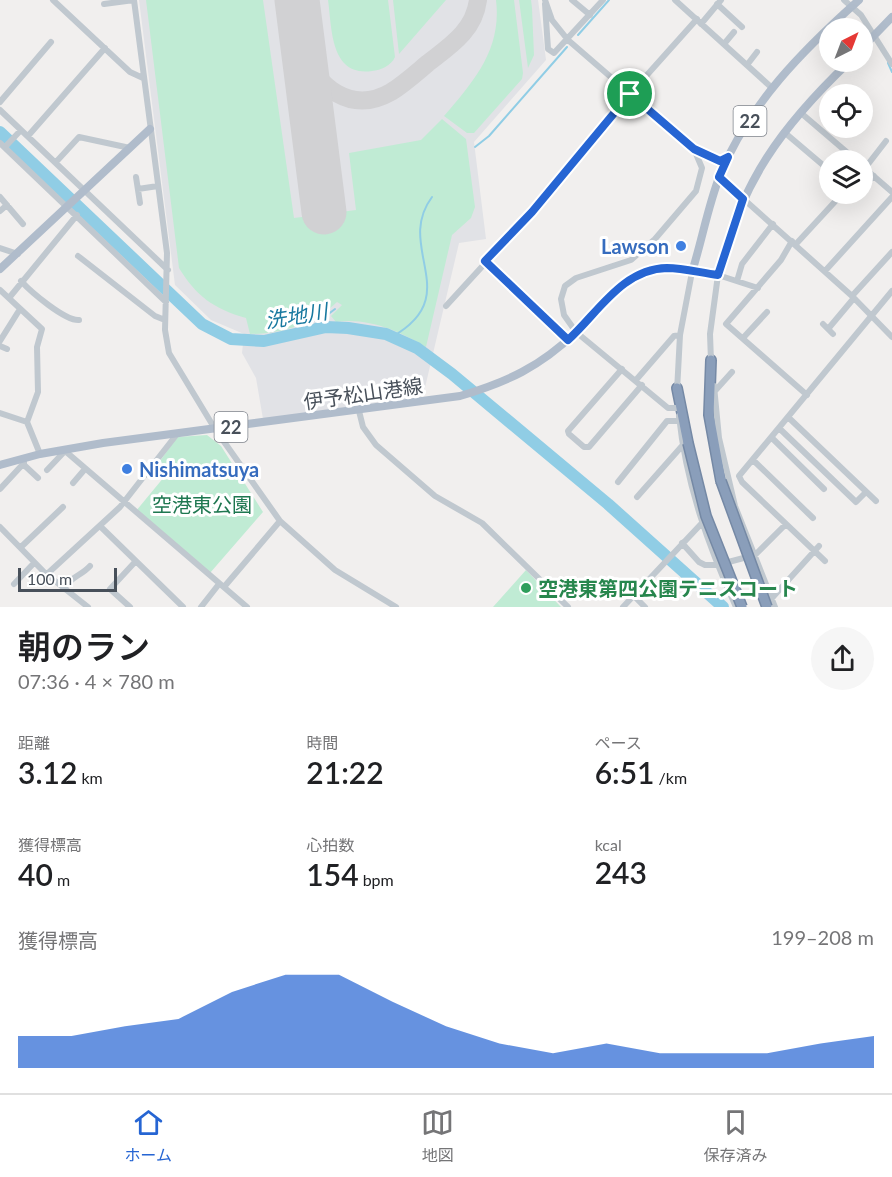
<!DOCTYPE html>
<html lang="ja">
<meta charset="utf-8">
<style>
:root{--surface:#fff;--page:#f6f6f6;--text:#202124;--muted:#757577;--line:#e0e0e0;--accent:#2665d3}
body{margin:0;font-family:Lato,"Noto Sans JP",sans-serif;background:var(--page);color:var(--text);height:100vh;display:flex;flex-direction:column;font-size:22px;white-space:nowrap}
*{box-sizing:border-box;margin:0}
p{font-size:20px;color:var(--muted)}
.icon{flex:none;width:33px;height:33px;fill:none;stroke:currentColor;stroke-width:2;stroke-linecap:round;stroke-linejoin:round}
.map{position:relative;height:607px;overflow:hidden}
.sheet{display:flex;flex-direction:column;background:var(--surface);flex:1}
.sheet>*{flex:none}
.needle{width:39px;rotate:42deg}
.buttons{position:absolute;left:819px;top:18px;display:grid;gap:12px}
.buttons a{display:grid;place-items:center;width:54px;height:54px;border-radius:50%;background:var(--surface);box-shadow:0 6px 24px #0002;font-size:30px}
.scale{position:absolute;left:18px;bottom:15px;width:99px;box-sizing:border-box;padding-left:6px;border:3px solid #48505a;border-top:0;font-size:16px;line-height:21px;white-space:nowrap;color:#48505a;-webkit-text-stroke:4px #fff;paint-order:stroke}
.pin{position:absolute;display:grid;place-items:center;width:51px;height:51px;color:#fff;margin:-26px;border:3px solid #fff;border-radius:50%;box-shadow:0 2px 6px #0007}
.round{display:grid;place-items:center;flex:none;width:63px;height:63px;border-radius:32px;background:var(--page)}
.overview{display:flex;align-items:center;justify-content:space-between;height:102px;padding:0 18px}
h1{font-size:33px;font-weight:600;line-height:45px}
.stats{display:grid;grid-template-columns:repeat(3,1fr);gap:9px;height:102px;padding:6px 18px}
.stats div{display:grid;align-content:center}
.stats b{font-size:30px;font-weight:600}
.stats small{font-size:16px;font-weight:400}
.stats p{font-size:16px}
.chart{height:168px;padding:12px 18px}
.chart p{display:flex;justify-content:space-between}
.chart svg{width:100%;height:108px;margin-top:6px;fill:var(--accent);opacity:.7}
.menu{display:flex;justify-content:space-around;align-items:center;height:84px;border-top:2px solid var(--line);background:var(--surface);font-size:16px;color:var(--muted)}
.menu a{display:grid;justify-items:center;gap:3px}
.menu .on{color:var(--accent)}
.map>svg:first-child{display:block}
</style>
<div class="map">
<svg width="892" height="607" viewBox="0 0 892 607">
<rect width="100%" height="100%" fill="#f1efee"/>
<!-- airport -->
<path fill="#e1e2e6" d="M139,0H538L546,60L474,142L486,239L459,243L423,396L263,419L256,378L242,353L244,334L211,320L175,285Z"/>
<!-- green -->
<path fill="#c0ebd4" d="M146,0H263L294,218L356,210L349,153L421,140L442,119L466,139L475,207L471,218L452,235L426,347C400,331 367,317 336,322L331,316L342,305L337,302C315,324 280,334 250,334L246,318C214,309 196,296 179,268Z
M328,0H388L395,57C391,66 381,70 372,71C330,77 332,28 328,0Z
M393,0H446L399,54Z
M496,0H514L523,73L522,79L474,133H467L444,116C474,81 502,49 496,0Z
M519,0H531L532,8L534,55L528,68Z
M207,435L221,446L263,512L210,573L136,511L169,471L160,461L177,437Z
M526,570L561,607H493Z"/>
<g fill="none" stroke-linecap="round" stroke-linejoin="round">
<!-- stream -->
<path stroke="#90cde5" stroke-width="2" d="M578,35L609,0
M888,63L892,72
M475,147L489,136L567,47
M306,331L335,309
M392,337C466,295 394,248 432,197"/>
<!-- river -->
<path stroke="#90cde5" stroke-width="12" d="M0,132L202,324L231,339L264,341L326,327L348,328L386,334L417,348L452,374L608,504L723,607"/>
<!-- taxiway -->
<path stroke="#d1d1d3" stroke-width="18" d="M303,51C317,87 351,115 391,92C404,84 416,73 428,63C450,46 474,31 478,0"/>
<!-- runway -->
<path stroke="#d1d1d3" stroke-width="45" d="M297,0L324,212"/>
<defs>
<path id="highway" d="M711,360L709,415L721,481
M677,388L688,443"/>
</defs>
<!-- highway casing -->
<use href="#highway" stroke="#7589a5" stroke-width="12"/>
<!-- minor -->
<path stroke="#c0c8cf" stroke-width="6" d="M53,0L130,72L143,78
M545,0L552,20L568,40L694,149L720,161L728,157
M572,0L590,15
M675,0L771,87
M844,0L861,15L892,64
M104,4L134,0L167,253L165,330L169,353L215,429L280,521L335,570L396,607
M545,4L548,49L554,53L603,0
M717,4L742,27
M701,24L721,0
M724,44L734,32
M747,65L757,52
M0,102L51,42
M0,110L168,270
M801,113L856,160
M784,132L830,171
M28,136L105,48
M0,143L166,302
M5,147L21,130
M56,162L79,137L130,148
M862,166L892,192
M862,172L886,141
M136,177L140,203
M719,177L852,296L892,337
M862,187L874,176
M138,189L158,186
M0,197L23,224
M0,211L7,205
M792,241L781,260L726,324L807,395
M796,244L842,194
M0,248L18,254
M78,256L155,316L165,320
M485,261L568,340
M825,271L892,197
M21,281C31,292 65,321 79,320
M737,281L742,264L773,224
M0,290L42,329L37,347L38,392L27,422L40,454
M852,296L892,252
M9,298L77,215
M446,306L532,212L630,94L697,19
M823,324L833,334
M828,329L854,298
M743,338L767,312
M0,341L20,309
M0,346L7,349
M711,361L710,334L718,275L758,288
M622,369L568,431L569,434L584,447H589L642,385
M636,380L674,336L680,335
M714,386L719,438L735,506L775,607
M677,391L680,335L692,272
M714,392L732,372
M678,408H668L576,332L564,315L561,299L565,286L576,278L631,260L655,239L696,191L702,168L694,149
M359,411L363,427L376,445L435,496L482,523L568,607
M0,413L27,422
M679,416C686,484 708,545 736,607
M789,418L876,501
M780,429L856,502L866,492
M772,438L824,489
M64,450L247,607
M753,460L813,518
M23,464L38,478
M47,470L65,451
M618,482L667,421H679
M73,483L85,469
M0,489L24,463V458
M637,497L682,446
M0,527L45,573L88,607
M101,527L183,607
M682,543L699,562L705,565H717L755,555L786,524
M21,547L63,507
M825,561L742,482L739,476L892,291
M46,575L120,507L177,434
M14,584L34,563
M224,587L280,521
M64,589C70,577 81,576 90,566
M634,596L645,607
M772,598L819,546
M130,607L110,589L135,562
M201,607L219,584
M623,607L702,523"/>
<!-- major -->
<path stroke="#b0bccb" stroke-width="8" d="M862,48L892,17
M0,269L150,129
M692,272C702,240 708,206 720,175C749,104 803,50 859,0
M0,465L40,454L103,443L460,396C507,382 540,367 576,332C597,312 616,281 645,272C668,265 694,272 718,275C741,182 781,127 849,62"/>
<!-- highway -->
<use href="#highway" stroke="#8a9eba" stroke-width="9"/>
<defs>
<path id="highway-bridge" d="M688,443L706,516L742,607
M721,481L767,607"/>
</defs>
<!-- highway-bridge casing -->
<use href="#highway-bridge" stroke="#7589a5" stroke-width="12" stroke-linecap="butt"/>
<!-- highway-bridge -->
<use href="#highway-bridge" stroke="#8a9eba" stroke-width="9"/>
</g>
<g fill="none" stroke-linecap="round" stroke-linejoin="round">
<defs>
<path id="route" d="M630,94L694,149L720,161L728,157L719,177L743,199L718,275C701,273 684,268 667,268C622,269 598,313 568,340L485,261L532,212Z"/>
</defs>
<!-- route casing -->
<use href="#route" stroke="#fff" stroke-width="12"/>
<!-- route -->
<use href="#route" stroke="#2665d3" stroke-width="8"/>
</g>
<!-- markers -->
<g fill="#3f7fe0" stroke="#fff" stroke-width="2">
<circle cx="681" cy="246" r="6"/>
<circle cx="127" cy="469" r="6"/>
</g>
<circle fill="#2e9e5b" stroke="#fff" stroke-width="2" cx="526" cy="588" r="6"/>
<g text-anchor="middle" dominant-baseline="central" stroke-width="6" stroke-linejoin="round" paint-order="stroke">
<!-- shield labels -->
<g fill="#fff" stroke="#7f848c" stroke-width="1.5">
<rect x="733.5" y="106" width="33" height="30" rx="4.5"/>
<rect x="214.5" y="412" width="33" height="30" rx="4.5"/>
</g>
<g font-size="18" font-weight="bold" fill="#48505a">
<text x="750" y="121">22</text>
<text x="231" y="427">22</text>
</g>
<!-- shop labels -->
<g font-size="20" font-weight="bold" fill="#366cbe" stroke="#fff" text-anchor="end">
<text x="669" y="246">Lawson</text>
<text x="139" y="469" text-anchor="start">Nishimatsuya</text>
</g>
<!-- street labels -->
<g font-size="20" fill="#48505a" stroke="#fff">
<text transform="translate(363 393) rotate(-8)">伊予松山港線</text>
</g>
<!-- park labels -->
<g font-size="20" fill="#1e7750" stroke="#fff">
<text x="202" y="504">空港東公園</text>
</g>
<!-- leisure labels -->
<g font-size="20" font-weight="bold" fill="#27864d" stroke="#fff" text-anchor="start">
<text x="538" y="588">空港東第四公園テニスコート</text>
</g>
<!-- water labels -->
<g font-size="21" font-style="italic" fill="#17789f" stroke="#fff">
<text transform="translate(296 315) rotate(-9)">洗地川</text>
</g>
</g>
</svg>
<div class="buttons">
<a><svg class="needle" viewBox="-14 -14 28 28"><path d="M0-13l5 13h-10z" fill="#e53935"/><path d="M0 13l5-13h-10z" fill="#757577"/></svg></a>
<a><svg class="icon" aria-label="locate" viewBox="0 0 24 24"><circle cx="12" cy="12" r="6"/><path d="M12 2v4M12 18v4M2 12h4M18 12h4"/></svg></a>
<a><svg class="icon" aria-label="layers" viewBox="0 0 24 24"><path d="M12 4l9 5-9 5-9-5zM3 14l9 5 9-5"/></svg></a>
</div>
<div class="scale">100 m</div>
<div class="pin" style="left:630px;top:94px;background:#1e9e55"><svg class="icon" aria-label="arrive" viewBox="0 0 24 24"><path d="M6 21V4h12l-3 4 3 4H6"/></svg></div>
</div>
<section class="sheet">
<div class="overview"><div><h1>朝のラン</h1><p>07:36 · 4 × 780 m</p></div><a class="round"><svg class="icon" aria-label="share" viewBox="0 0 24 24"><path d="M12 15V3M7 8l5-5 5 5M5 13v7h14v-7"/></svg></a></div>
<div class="stats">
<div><p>距離</p><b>3.12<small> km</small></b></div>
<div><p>時間</p><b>21:22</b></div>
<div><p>ペース</p><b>6:51<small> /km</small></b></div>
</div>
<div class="stats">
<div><p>獲得標高</p><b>40<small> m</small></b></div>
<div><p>心拍数</p><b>154<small> bpm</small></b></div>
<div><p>kcal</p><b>243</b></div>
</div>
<div class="chart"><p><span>獲得標高</span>199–208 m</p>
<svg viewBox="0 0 160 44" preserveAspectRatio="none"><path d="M0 44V31L10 31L20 27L30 24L40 13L50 6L60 6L70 17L80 27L90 34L100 38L110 34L120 38L130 38L140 38L150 34L160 31V44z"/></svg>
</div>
</section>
<nav class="menu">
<a class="on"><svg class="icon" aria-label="home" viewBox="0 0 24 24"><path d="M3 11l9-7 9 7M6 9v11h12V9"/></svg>ホーム</a>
<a><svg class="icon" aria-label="map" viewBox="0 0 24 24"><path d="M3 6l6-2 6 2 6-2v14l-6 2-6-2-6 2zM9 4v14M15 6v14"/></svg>地図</a>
<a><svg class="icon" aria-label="saved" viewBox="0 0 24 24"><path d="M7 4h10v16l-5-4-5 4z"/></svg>保存済み</a>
</nav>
